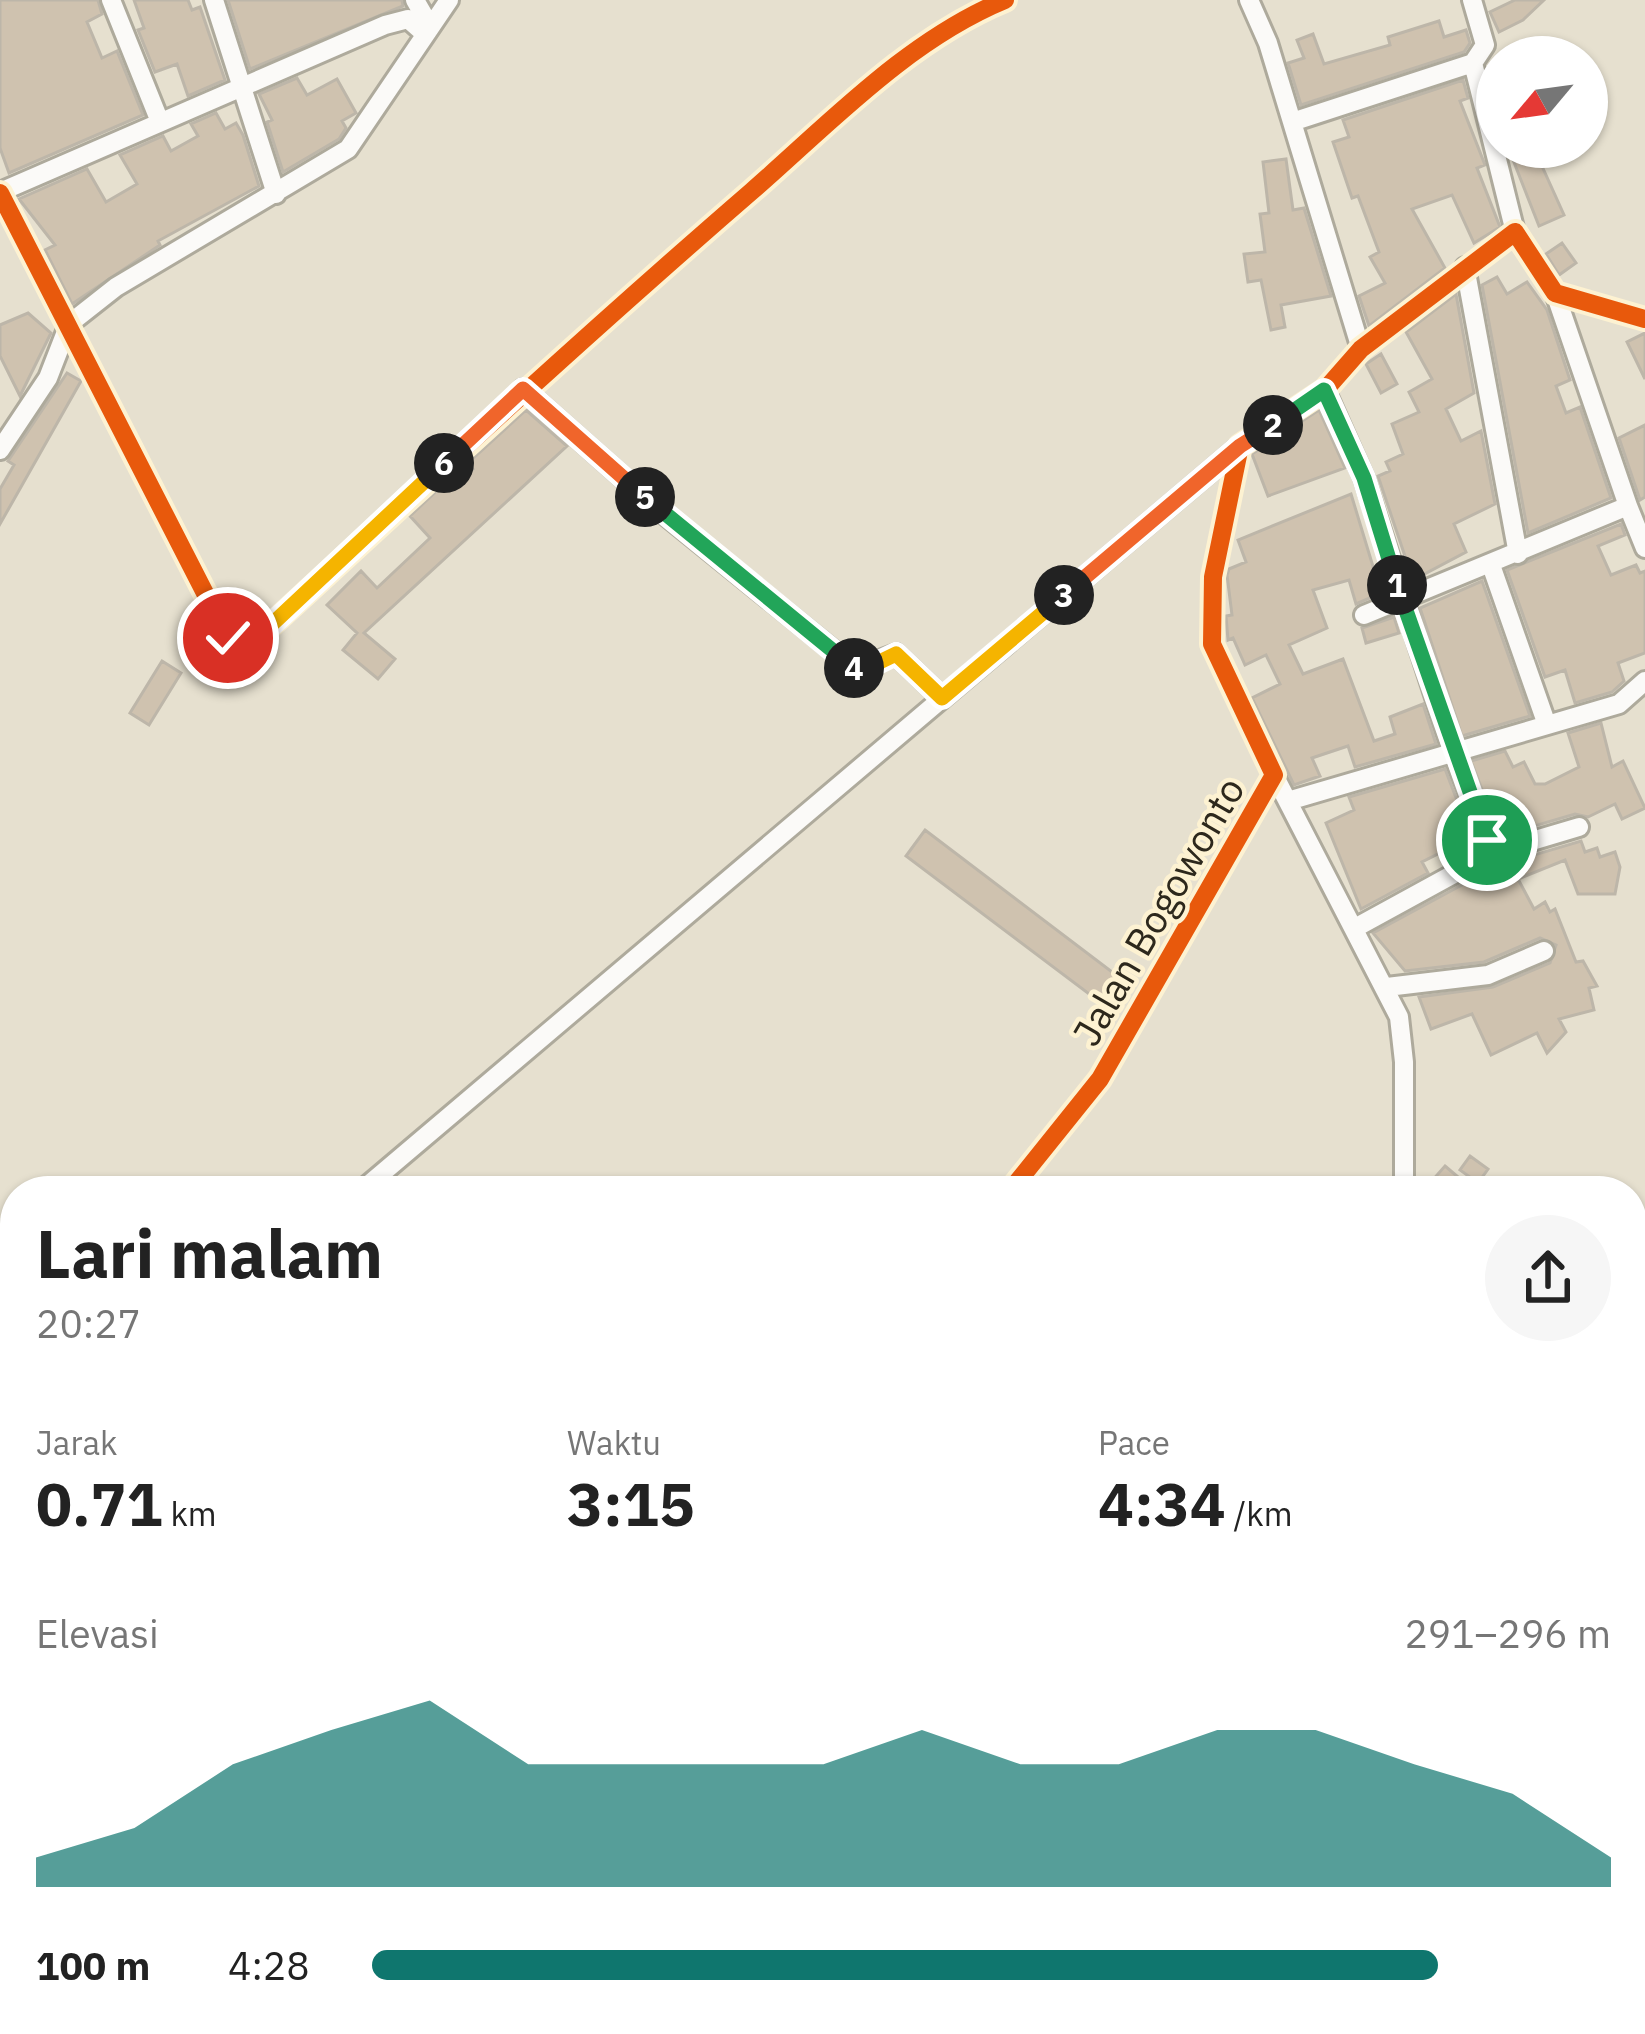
<!DOCTYPE html>
<html lang="id">
<meta charset="utf-8">
<style>
:root{--surface:#fff;--page:#f6f6f6;--text:#222;--muted:#767676;--accent:#0f766e}
body{margin:0;font-family:"IBM Plex Sans",sans-serif;background:var(--page);color:var(--text);height:100vh;display:flex;flex-direction:column;font-size:45px;white-space:nowrap}
*{box-sizing:border-box;margin:0}
p{font-size:39px;color:var(--muted)}
.icon{flex:none;width:66px;height:66px;fill:none;stroke:currentColor;stroke-width:2;stroke-linecap:round;stroke-linejoin:round}
.map{position:relative;flex:1;overflow:hidden}
.panel{position:absolute;left:0px;top:1176px;width:1647px;height:858px;display:flex;flex-direction:column;background:var(--surface);border-radius:48px 48px 0 0;box-shadow:0 3px 9px #0004}
.panel>*{flex:none}
.needle{width:78px;rotate:241deg}
.controls{position:absolute;left:1476px;top:36px;display:grid;gap:24px}
.controls a{display:grid;place-items:center;width:132px;height:132px;border-radius:50%;background:var(--surface);box-shadow:0 3px 9px #0004;font-size:60px}
.pin{position:absolute;display:grid;place-items:center;width:102px;height:102px;color:#fff;margin:-51px;border:6px solid #fff;border-radius:50%;box-shadow:0 3px 12px #0007}
.km{position:absolute;width:60px;height:60px;margin:-30px;border-radius:50%;background:#222;color:#fff;font-size:33px;line-height:60px;text-align:center}
.round{display:grid;place-items:center;flex:none;width:126px;height:126px;border-radius:63px;background:var(--page)}
.headline{display:flex;align-items:center;justify-content:space-between;height:204px;padding:0 36px}
h1{font-size:66px;font-weight:800;line-height:90px}
.metrics{display:grid;grid-template-columns:repeat(3,1fr);gap:18px;height:204px;padding:12px 36px}
.metrics div{display:grid;align-content:center}
.metrics b{font-size:60px;font-weight:800}
.metrics small{font-size:33px;font-weight:400}
.metrics p{font-size:33px}
.chart{height:336px;padding:24px 36px}
.chart p{display:flex;justify-content:space-between}
.chart svg{width:100%;height:216px;margin-top:12px;fill:var(--accent);opacity:.7}
ul{padding:0 36px;list-style:none;font-size:39px}
li{display:grid;grid-template-columns:192px 144px 1fr;align-items:center;height:90px}
li i{height:30px;border-radius:15px;background:var(--accent)}
.map>svg:first-child{display:block}
</style>
<div class="map">
<svg width="1645" height="2034" viewBox="0 0 1645 2034">
<rect width="100%" height="100%" fill="#e6e0cf"/>
<!-- building -->
<path fill="#cfc2af" stroke="#bdb6a9" stroke-width="3" d="M0,0H98L102,14L87,22L102,58L117,51L143,115L9,173L0,148Z
M134,0H188L192,10L200,7L225,80L188,96L177,64L155,72L138,30L144,28Z
M228,0H402L403,6L250,69Z
M1515,0H1544L1523,20L1499,32L1490,12Z
M1439,21L1444,37L1466,30L1470,43L1464,52L1301,105L1288,63L1304,58L1297,40L1313,34L1324,64L1390,45L1388,37Z
M297,78L307,95L337,79L356,113L342,121L346,128L339,139L283,172L267,122L272,120L259,94Z
M1463,80L1468,98L1460,101L1485,165L1477,168L1500,227L1474,243L1452,195L1412,209L1445,268L1369,326L1359,296L1385,283L1370,257L1379,252L1358,196L1352,198L1333,142L1349,137L1343,120Z
M216,113L225,129L236,123L243,135L259,186L158,241L160,245L72,304L45,250L55,245L19,199L87,169L106,202L137,184L120,155L163,136L171,151L198,136L191,124Z
M1508,147H1524L1528,156L1536,153L1564,215L1539,226Z
M1286,159L1293,210L1304,208L1331,296L1281,305L1285,327L1271,330L1261,280L1248,282L1244,254L1265,252L1260,214L1269,213L1263,162Z
M1562,243L1576,263L1559,275L1546,254Z
M1497,277L1507,294L1527,282L1547,310L1570,380L1556,386L1566,413L1580,407L1611,498L1528,533L1482,285Z
M1456,294L1474,393L1446,409L1461,441L1481,431L1495,504L1454,524L1466,552L1413,580L1378,476L1390,471L1386,462L1403,454L1392,424L1419,412L1409,392L1432,379L1406,332Z
M28,313L51,333L20,396L0,356V325Z
M1645,333V379L1627,342Z
M1381,354L1397,384L1381,393L1366,364Z
M67,373L81,381L0,524V489L14,465L8,461Z
M526,410L567,446L364,633L395,659L378,679L343,650L357,633L327,605L361,571L377,588L430,538L410,516L444,484L450,490L473,469L468,463Z
M1319,410L1345,468L1268,496L1252,454Z
M1645,425V497L1640,500L1619,438Z
M1351,494L1378,583L1383,582L1386,591L1356,604L1349,580L1313,590L1327,628L1289,645L1303,674L1343,659L1374,741L1395,734L1390,717L1423,704L1436,744L1355,767L1348,746L1312,758L1320,776L1294,785L1252,698L1280,684L1266,655L1245,665L1233,638L1228,640L1226,616L1232,615L1227,575L1229,569L1246,562L1238,540Z
M1621,524L1625,535L1598,546L1611,575L1636,565L1640,573L1645,571V653L1618,663L1624,681L1612,692L1575,703L1565,670L1545,677L1507,570Z
M1482,581L1530,716L1462,736L1420,608Z
M1394,617L1399,633L1366,643L1362,628Z
M204,621L214,640L202,646L192,627Z
M162,661L181,673L149,725L130,713Z
M1601,723L1612,767L1623,761L1645,808L1622,819L1615,804L1588,817L1575,814L1500,836L1471,761L1505,751L1513,767L1524,762L1535,784H1545L1579,767L1568,733Z
M1445,769L1475,847L1456,858L1450,848L1422,862L1428,873L1361,909L1326,823L1354,810L1349,797Z
M925,830L1124,981L1105,1006L906,856Z
M1581,841L1585,852L1597,848L1600,857L1615,852L1620,867L1615,894H1578L1565,860L1518,879L1534,909L1545,902L1550,912L1555,909L1576,962L1583,961L1597,986L1589,988L1594,1010L1559,1019L1566,1032L1547,1053L1537,1033L1491,1055L1472,1014L1431,1029L1419,997L1493,987L1550,963L1556,945L1540,938L1484,962L1405,971L1373,933L1497,866Z
M1470,1156L1488,1169L1478,1183L1460,1170Z
M1445,1166L1458,1177L1446,1191H1423Z
M1220,2019H1231L1238,2034H1195Z
M1260,2019H1398L1409,2034H1267Z"/>
<g fill="none" stroke-linecap="round" stroke-linejoin="round">
<defs>
<path id="street" d="M111,0L160,122
M214,0L276,194
M415,0L430,26
M1249,0L1268,43L1361,349
M1472,0L1485,45L1473,63
M1292,122L1473,63L1515,232
M0,192L385,25L408,19L425,34
M0,193L228,638L240,647L253,642C418,490 582,338 752,191C830,123 908,40 1005,0
M1465,267L1518,554
M523,389L664,514L856,669L896,654L942,698
M1325,390L1364,478L1453,753L1492,853L1579,827
M0,450L48,378L69,324L116,287L348,149L449,0
M1628,506L1645,548
M1491,565L1547,725
M1364,615L1628,506L1555,293
M1274,775L1399,1017L1404,1062V1191
M1288,801L1619,704L1645,681
M1355,928L1492,853
M1387,987L1488,975L1544,951
M361,1191L1240,446
M1010,1191L1100,1079L1274,775L1212,644L1213,577L1240,446L1325,390L1361,349L1515,232L1555,293L1645,319
M543,2019L561,2034
M1244,2019L1254,2034
M326,2034L339,2019
M1157,2034L1176,2019"/>
</defs>
<!-- street casing -->
<use href="#street" stroke="#aeaa9c" stroke-width="24"/>
<!-- street -->
<use href="#street" stroke="#fbfaf8" stroke-width="18"/>
<!-- rail -->
<path stroke="#bcbbb6" stroke-width="6" stroke-dasharray="24 12" stroke-linecap="butt" d="M0,1530L15,1540
M782,2019L806,2034"/>
<defs>
<path id="cycleway" d="M0,193L228,638L240,647L253,642C418,490 582,338 752,191C830,123 908,40 1005,0
M1010,1191L1100,1079L1274,775L1212,644L1213,577L1240,446L1325,390L1361,349L1515,232L1555,293L1645,319"/>
</defs>
<!-- cycleway casing -->
<use href="#cycleway" stroke="#fdf2d2" stroke-width="26"/>
<!-- cycleway -->
<use href="#cycleway" stroke="#e8590c" stroke-width="18"/>
</g>
<g fill="none" stroke-linecap="round" stroke-linejoin="round">
<defs>
<path id="split-1" d="M1397,585L1487,840"/>
<path id="split-2" d="M1273,425L1324,390L1364,478L1397,585"/>
<path id="split-3" d="M1064,595L1240,446L1273,425"/>
<path id="split-4" d="M854,668L863,670L896,654L942,698L1064,595"/>
<path id="split-5" d="M645,497L854,668"/>
<path id="split-6" d="M444,463L523,389L645,497"/>
<path id="split-7" d="M228,638L236,647L253,642L444,463"/>
</defs>
<!-- split-1 casing -->
<use href="#split-1" stroke="#fff" stroke-width="24"/>
<!-- split-2 casing -->
<use href="#split-2" stroke="#fff" stroke-width="24"/>
<!-- split-3 casing -->
<use href="#split-3" stroke="#fff" stroke-width="24"/>
<!-- split-4 casing -->
<use href="#split-4" stroke="#fff" stroke-width="24"/>
<!-- split-5 casing -->
<use href="#split-5" stroke="#fff" stroke-width="24"/>
<!-- split-6 casing -->
<use href="#split-6" stroke="#fff" stroke-width="24"/>
<!-- split-7 casing -->
<use href="#split-7" stroke="#fff" stroke-width="24"/>
<!-- split-1 -->
<use href="#split-1" stroke="#22a559" stroke-width="15"/>
<!-- split-2 -->
<use href="#split-2" stroke="#22a559" stroke-width="15"/>
<!-- split-3 -->
<use href="#split-3" stroke="#f0652b" stroke-width="15"/>
<!-- split-4 -->
<use href="#split-4" stroke="#f5b400" stroke-width="15"/>
<!-- split-5 -->
<use href="#split-5" stroke="#22a559" stroke-width="15"/>
<!-- split-6 -->
<use href="#split-6" stroke="#f0652b" stroke-width="15"/>
<!-- split-7 -->
<use href="#split-7" stroke="#f5b400" stroke-width="15"/>
</g>
<g text-anchor="middle" dominant-baseline="central" stroke-width="9" stroke-linejoin="round" paint-order="stroke">
<!-- street labels -->
<g font-size="39" fill="#2d281c" stroke="#fdf2d2">
<text transform="translate(1158 911) rotate(-60)">Jalan Bogowonto</text>
</g>
</g>
</svg>
<div class="controls">
<a><svg class="needle" viewBox="-14 -14 28 28"><path d="M0-13l5 13h-10z" fill="#e53935"/><path d="M0 13l5-13h-10z" fill="#767676"/></svg></a>
</div>
<div class="pin" style="left:1487px;top:840px;background:#1e9e55"><svg class="icon" aria-label="arrive" viewBox="0 0 24 24"><path d="M6 21V4h12l-3 4 3 4H6"/></svg></div>
<div class="pin" style="left:228px;top:638px;background:#d93025"><svg class="icon" aria-label="check" viewBox="0 0 24 24"><path d="M5 12l5 5 9-10"/></svg></div>
<b class="km" style="left:1397px;top:585px">1</b>
<b class="km" style="left:1273px;top:425px">2</b>
<b class="km" style="left:1064px;top:595px">3</b>
<b class="km" style="left:854px;top:668px">4</b>
<b class="km" style="left:645px;top:497px">5</b>
<b class="km" style="left:444px;top:463px">6</b>
<section class="panel">
<div class="headline"><div><h1>Lari malam</h1><p>20:27</p></div><a class="round"><svg class="icon" aria-label="share" viewBox="0 0 24 24"><path d="M12 15V3M7 8l5-5 5 5M5 13v7h14v-7"/></svg></a></div>
<div class="metrics">
<div><p>Jarak</p><b>0.71<small> km</small></b></div>
<div><p>Waktu</p><b>3:15</b></div>
<div><p>Pace</p><b>4:34<small> /km</small></b></div>
</div>
<div class="chart"><p><span>Elevasi</span>291–296 m</p>
<svg viewBox="0 0 160 44" preserveAspectRatio="none"><path d="M0 44V38L10 32L20 19L30 12L40 6L50 19L60 19L70 19L80 19L90 12L100 19L110 19L120 12L130 12L140 19L150 25L160 38V44z"/></svg>
</div>
<ul>
<li><b>100 m</b>4:28<i style="width:86%"></i></li>
</ul>
</section>
</div>
